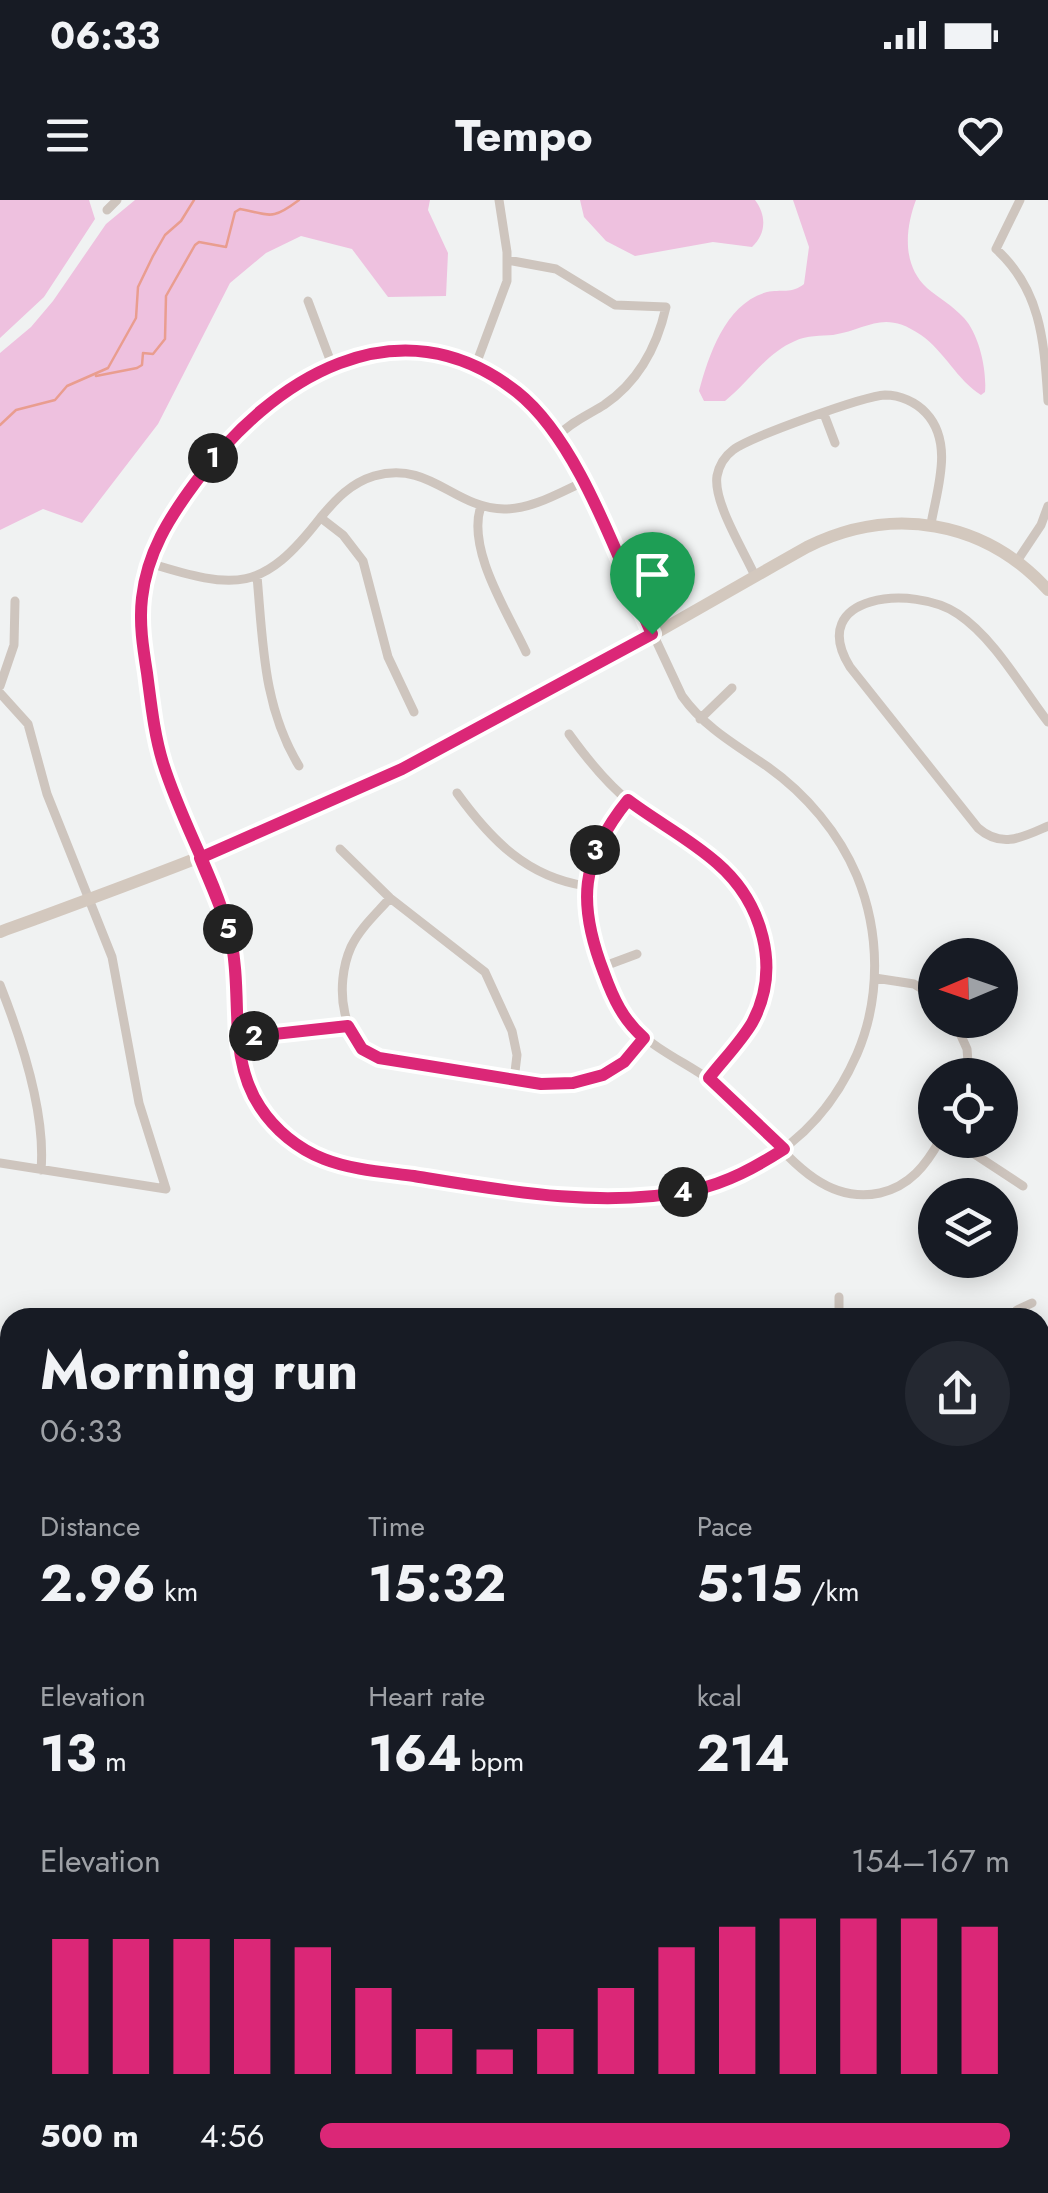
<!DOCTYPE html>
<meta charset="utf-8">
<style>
:root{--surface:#171b24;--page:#242831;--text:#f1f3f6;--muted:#9ea1a6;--accent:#db2777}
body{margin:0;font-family:Jost,sans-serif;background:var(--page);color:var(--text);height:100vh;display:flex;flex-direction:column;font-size:38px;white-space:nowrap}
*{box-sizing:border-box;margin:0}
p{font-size:32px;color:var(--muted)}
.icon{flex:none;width:55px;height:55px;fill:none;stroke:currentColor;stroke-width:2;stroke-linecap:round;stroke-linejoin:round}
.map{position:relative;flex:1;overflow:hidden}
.side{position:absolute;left:0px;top:1108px;width:1050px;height:888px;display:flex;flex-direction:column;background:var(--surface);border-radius:30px 30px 0 0;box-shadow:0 5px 25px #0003}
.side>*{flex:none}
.needle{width:65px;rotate:268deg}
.buttons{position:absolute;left:918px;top:738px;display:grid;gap:20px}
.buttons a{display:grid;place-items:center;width:100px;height:100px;border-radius:50%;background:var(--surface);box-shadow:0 5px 25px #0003;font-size:50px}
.pin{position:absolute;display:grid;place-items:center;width:85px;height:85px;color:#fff;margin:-102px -42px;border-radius:50% 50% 50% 0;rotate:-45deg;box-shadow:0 0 10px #0007}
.pin .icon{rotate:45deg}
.km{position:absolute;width:50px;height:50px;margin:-25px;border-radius:50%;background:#222;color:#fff;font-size:28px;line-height:50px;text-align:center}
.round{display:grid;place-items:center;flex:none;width:105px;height:105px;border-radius:52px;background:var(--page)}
.head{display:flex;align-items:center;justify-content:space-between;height:170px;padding:0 40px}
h1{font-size:55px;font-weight:700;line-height:75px}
.metrics{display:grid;grid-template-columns:repeat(3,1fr);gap:15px;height:170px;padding:10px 40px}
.metrics div{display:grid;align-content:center}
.metrics b{font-size:50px;font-weight:700}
.metrics small{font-size:28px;font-weight:400}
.metrics p{font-size:28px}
.chart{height:280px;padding:20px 40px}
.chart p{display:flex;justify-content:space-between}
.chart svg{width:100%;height:180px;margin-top:10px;stroke:var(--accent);stroke-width:6}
ul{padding:0 40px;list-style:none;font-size:32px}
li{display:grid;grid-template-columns:160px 120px 1fr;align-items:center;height:75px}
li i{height:25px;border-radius:12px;background:var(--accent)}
.status{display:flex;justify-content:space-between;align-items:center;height:70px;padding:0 50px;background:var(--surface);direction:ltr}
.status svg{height:28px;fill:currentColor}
header{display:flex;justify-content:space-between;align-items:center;height:130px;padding:0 40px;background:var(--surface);font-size:45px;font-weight:700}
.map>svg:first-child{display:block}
</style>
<div class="status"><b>06:33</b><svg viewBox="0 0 49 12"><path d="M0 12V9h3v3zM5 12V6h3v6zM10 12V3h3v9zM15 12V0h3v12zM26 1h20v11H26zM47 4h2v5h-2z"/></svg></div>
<header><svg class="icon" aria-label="menu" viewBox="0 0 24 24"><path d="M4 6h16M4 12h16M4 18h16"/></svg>Tempo<svg class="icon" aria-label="heart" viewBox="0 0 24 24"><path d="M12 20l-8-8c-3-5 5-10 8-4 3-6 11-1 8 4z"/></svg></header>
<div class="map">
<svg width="1048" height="1993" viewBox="0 0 1048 1993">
<rect width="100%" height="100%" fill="#f0f2f2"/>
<!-- green -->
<path fill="#eec1df" d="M0,0H89L95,19L44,97L0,138Z
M135,0H430L428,10L448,53L446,96L388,97L352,49L301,36L266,53L230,83L158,224L82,323L43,309L0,330V153L31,127L53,101L106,24Z
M580,0H755C767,16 766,34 752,47L713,42L635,56L606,41L584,17Z
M793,0H916C905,29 902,65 927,88C939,98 953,106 964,118C979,134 987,170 985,192L981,195C957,180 945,152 921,135C883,109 869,129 833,135C821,136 807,135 795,141C766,153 749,182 725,201H704L699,191C709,154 726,103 767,92C781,89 792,94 804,84L809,47Z"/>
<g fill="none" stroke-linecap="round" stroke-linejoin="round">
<!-- stream -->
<path stroke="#e99d8f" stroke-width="2.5" d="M96,176L137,168L142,165L143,153L153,154L165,139L166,96L195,45L199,42L226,47L235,12L240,9C271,15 271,21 299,0
M0,225L16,210L55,200L67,186L108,168L136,118L138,87L153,56L165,35L181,21L194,0"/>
<!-- minor -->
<path stroke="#cec5be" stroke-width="9" d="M1020,0L996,49C1042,91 1044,143 1048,201
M107,10L117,0
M507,60L556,69L615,105L666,107C657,147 638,182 604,205C588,215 571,222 558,236
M308,101L332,165
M399,152C473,155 532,190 569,254L682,496C705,528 736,545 768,567C806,594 839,633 857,676C880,732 881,798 857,854C782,1027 591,1005 438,980C379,971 311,970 270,920C229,871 242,813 233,755C229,725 216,697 204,668C168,579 117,450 153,354C162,328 178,306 194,284C245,213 309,158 399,152Z
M475,167L507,81V52L499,0
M824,214L835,243
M481,306C466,349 508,413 526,452
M321,318L343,335L363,361L388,457L414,512
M1017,361L1041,325L1048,306
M149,363C237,390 262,393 321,317C336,299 351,283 374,276C430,260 453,308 504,309C532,309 557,294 583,282
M257,376C263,443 263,507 299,566
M755,376C744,351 713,302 717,276C719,266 725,256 733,250C750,237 864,196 885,195C900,195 916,202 926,213C954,243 937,289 931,324
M0,486L14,445L15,401
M0,493L28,524L47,594L112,757L139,903L166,989L0,963
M700,519L732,488
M1048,522C1021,487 995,439 958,414C914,384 805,394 850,467L978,628C1002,649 1023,637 1048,626
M569,534C587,559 606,583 630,602C658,625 692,640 718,664C763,704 781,770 751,824C740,844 723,861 709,878
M457,593C491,640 527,677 586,686
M628,600C578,661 577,705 605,776C613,796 619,814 635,829C662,855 700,869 729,894C772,931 812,1008 880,993C910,986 926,965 940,940
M340,649L390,698L485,772L512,831L517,855L514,880
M390,698C377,713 360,728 351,747C334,785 340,848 386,860L533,883H573L611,872L644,838
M602,767L637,754
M875,778L914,784L935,797
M0,785C21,838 46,912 41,970
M954,820L967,849L969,875
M238,838L348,826
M953,940L1023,986
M114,1118L117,1117
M839,1118V1097
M1020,1118L1017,1110L1032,1103
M1040,1172L1048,1192
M0,1186L10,1176
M1040,1617H1048
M0,1632L10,1631
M0,1759H10
M1040,1762H1048
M688,1985V1993
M822,1985V1993
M64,1993V1985"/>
<!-- tertiary -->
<path stroke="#cec5be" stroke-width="11" d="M1040,1302H1048
M0,1308H10
M181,1985V1993"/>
<!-- secondary -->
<path stroke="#d3c8be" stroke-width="12" d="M0,732C136,682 271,633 401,570C540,502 672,423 807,347C892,305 984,320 1048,390"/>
</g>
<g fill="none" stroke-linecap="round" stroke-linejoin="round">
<defs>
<path id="route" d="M652,434C618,361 580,242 517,192C398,98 270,179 195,283C169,318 147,353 142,398C139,423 143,448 147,473C151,503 154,534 163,563C181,621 213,674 229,732C238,766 236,803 238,838L348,826L362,849L379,858L541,884L573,883L603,875L624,862L644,838C623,820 613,798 604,773C577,704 580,659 628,600C657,622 690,639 717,663C762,702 782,768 752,823C740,843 723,860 709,878L784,949C756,967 727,983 694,990C603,1009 505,991 414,976C384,972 352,970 324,959C298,949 275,930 260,907C229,860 241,804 233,751C227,719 212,688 200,658L402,569L652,434"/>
</defs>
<!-- route casing -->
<use href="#route" stroke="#fff" stroke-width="20"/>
<!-- route -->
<use href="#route" stroke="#db2777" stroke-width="12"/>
</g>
</svg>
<div class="buttons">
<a><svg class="needle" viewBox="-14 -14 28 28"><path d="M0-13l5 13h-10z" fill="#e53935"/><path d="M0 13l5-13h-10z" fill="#9ea1a6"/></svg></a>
<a><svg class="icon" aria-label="locate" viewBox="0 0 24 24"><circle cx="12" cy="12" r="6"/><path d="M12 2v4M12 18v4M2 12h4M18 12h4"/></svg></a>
<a><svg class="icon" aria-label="layers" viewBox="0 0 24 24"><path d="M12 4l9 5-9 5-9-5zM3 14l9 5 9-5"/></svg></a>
</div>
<div class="pin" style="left:652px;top:434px;background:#1e9e55"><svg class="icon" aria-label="arrive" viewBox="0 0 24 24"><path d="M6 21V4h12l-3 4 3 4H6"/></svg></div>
<b class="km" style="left:213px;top:258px">1</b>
<b class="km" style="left:254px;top:836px">2</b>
<b class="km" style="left:595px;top:650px">3</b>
<b class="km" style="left:683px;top:992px">4</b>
<b class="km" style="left:228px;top:729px">5</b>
<section class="side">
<div class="head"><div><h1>Morning run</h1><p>06:33</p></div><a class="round"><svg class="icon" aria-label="share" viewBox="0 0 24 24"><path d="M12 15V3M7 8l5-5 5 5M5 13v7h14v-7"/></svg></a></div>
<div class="metrics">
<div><p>Distance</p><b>2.96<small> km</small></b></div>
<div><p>Time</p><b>15:32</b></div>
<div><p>Pace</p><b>5:15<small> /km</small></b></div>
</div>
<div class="metrics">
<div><p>Elevation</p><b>13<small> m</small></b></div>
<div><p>Heart rate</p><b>164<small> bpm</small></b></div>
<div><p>kcal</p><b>214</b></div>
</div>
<div class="chart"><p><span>Elevation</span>154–167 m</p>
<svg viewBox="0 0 160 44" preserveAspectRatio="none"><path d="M5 44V11M15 44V11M25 44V11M35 44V11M45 44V13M55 44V23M65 44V33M75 44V38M85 44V33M95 44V23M105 44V13M115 44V8M125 44V6M135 44V6M145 44V6M155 44V8"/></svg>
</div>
<ul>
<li><b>500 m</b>4:56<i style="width:100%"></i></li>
</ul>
</section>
</div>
